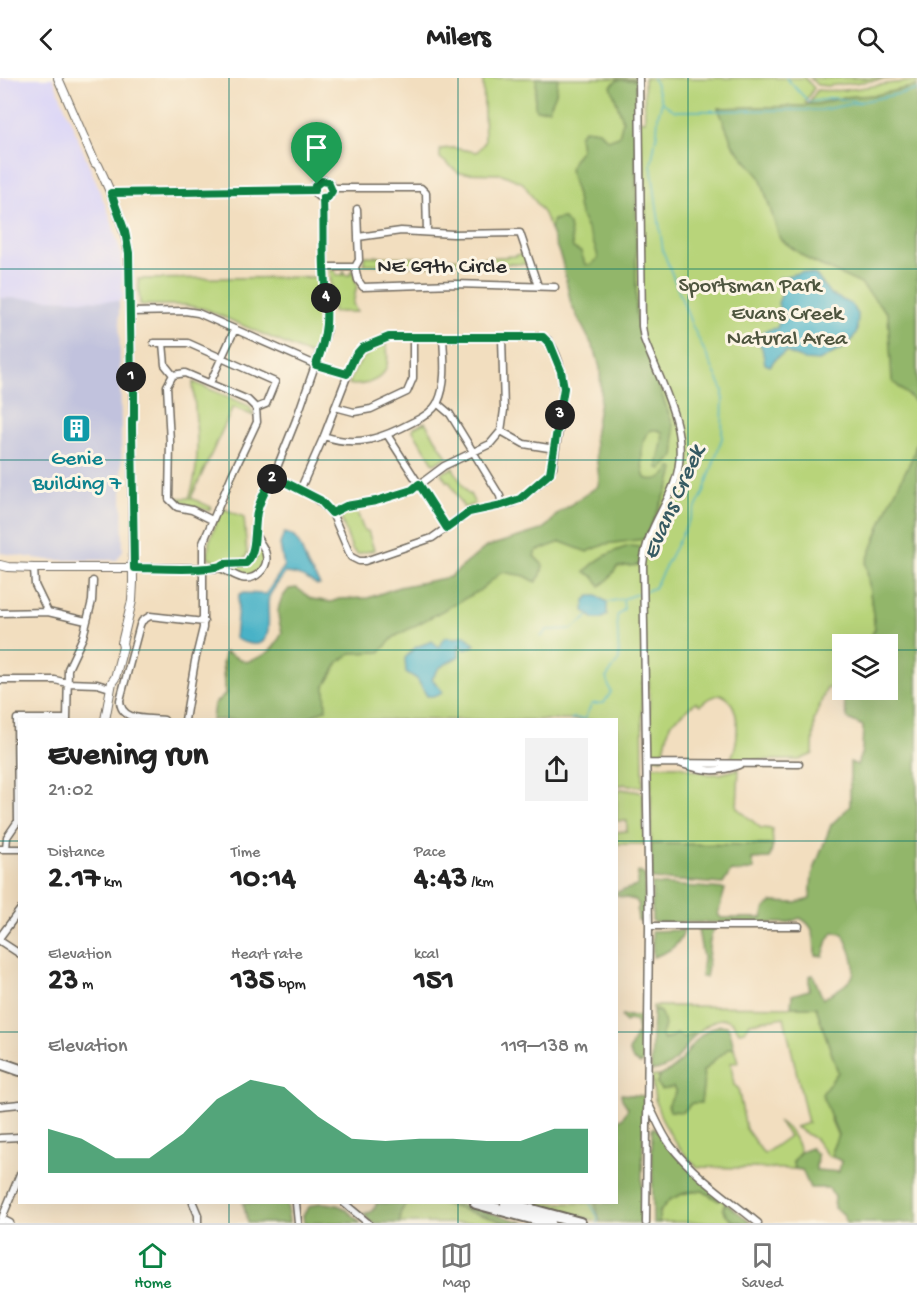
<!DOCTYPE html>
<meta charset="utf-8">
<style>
:root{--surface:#fff;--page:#f2f2f2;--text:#222;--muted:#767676;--line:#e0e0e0;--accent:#0b8043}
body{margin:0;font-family:"Gochi Hand",sans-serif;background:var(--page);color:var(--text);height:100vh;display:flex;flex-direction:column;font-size:22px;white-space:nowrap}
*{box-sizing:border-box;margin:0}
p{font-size:20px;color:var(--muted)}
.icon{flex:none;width:33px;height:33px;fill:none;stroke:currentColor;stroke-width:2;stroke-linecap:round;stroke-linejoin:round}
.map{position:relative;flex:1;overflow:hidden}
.panel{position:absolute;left:18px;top:640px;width:600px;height:486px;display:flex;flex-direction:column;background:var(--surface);border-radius:0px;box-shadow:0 6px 24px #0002}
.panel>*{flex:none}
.tools{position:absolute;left:832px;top:556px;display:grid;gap:12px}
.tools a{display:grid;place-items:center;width:66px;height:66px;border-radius:0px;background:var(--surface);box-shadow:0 6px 24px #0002;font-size:30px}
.pin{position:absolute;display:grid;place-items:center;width:51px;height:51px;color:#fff;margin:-62px -26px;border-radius:50% 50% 50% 0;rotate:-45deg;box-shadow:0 0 6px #0007}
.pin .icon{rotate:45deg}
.km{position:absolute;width:30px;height:30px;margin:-15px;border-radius:50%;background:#222;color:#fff;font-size:16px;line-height:30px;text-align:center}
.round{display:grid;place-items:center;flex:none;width:63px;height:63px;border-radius:0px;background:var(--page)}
.summary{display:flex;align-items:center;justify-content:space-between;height:102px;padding:0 30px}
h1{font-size:33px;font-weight:700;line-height:45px}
.stats{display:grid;grid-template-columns:repeat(3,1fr);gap:9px;height:102px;padding:6px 30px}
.stats div{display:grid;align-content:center}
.stats b{font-size:30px;font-weight:700}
.stats small{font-size:16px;font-weight:400}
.stats p{font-size:16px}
.chart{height:168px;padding:12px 30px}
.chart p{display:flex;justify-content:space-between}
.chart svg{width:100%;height:108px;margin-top:6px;fill:var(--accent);opacity:.7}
header{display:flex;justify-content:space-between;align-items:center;height:78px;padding:0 30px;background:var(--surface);font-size:27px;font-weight:700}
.menu{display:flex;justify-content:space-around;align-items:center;height:84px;border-top:2px solid var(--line);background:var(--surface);font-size:16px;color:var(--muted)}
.menu a{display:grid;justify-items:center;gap:3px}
.menu .current{color:var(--accent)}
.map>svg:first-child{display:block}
</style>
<header><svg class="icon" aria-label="back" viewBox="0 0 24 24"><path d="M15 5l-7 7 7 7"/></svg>Milers<svg class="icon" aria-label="search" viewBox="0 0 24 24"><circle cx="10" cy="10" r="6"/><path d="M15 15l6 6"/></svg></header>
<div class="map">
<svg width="917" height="1145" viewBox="0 0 917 1145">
<rect width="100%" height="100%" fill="#fcf5e5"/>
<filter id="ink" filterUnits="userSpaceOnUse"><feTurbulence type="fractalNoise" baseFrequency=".0167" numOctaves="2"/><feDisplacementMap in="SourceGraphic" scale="12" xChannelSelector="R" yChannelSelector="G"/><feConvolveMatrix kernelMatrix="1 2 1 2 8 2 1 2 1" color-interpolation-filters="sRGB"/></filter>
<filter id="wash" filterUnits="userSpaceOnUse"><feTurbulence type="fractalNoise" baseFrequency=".008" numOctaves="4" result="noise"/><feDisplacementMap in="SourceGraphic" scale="24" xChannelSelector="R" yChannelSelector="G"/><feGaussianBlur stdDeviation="1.35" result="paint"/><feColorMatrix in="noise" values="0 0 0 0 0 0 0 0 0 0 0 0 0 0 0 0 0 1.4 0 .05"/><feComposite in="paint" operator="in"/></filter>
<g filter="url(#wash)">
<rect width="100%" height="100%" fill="#f2debf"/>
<!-- built -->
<path fill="#dbd6f7" d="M0,0H53L110,138L121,175L123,220L119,223H50L0,220Z"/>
<!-- industrial -->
<path fill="#c1c2dd" d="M0,220L119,223L123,473L117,482H49L0,475Z"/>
<!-- green -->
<path fill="#b8d47a" stroke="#728052" stroke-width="1.5" d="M483,0H636V2H633V43L645,42L644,0H805L814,10L805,24L808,26L817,12C851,15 883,4 917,3V8L876,17L844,19L818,26H808L805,28L718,30L917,42V437L866,485L875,551L866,567H843V612H845L844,614L827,609L814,642L813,676L799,682H730C740,665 742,624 720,616L708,621L700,627L696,624L670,646L662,681L650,679L649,603L642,604L643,707L640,709L625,706L617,708L616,642H217L225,616L222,585L285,583L376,525L459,497L546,453L596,412L602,403L604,298L566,190L544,136L523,105L502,96L459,95L440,80V71L453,70L477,74L485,64Z
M810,0H896L828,8L817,7Z
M523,175L527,186L462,185L422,188L364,186V178L470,181L515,178Z
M344,191L345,197H350L351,192L353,193L357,207L353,226L357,234H333L330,192H335L336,197H343Z
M318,199C319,223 325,257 311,277L205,231L184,227H143L140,226L138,201Z
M387,266C387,273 389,283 386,290C382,303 361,309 349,306C357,285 365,272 387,266Z
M193,304L249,328L254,338L233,329L191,420L211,429L209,433C199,429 181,426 174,420H189C203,384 195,341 193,304Z
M425,344L447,379L434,386L412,351Z
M453,390L468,416H470L475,426L464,430L449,403L447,404L441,395Z
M222,430L244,439L247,477L244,481L213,482L208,479L209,464Z
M356,431L364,453H368L374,472L357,476L352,471L340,437L342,434Z
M255,462L262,472L264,484L259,494L246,498L223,490V488L246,486Z
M654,688H679L708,696H720L739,691L737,730L761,750L772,751L773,767L651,766V691Z
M621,711L640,714L643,717L644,766H617L616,754L627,753V743H617V715Z
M653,928L816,929L838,994L830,1040L838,1058L832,1072L833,1079L828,1078L815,1061L795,1049L808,1045L784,939L750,945L745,953L739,954C728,930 710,944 696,956L694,955L684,960L677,956L664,962L661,957L660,934L653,931Z
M728,970H734L738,984L731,985L734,1007L738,1010L746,1051L764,1076L789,1058L778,1043C791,1052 796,1059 800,1074L793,1084L794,1091L697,1089C671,1064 653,1035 652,998H659L657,1006L673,1009L676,1013L672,1022L701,1024C702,1013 705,1005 703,993C708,990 709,987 713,983C718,978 724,976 728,970Z
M703,1113L719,1123L721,1121L726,1125L724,1131L742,1145L659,1144C659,1120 682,1114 703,1113Z
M406,1125H440L508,1145H400L401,1134Z
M529,1125H595L600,1144Z"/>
<!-- forest -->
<path fill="#92b66a" stroke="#5e704a" stroke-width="1.5" d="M536,0H558L556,15L549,31L536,32C532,20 538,12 536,0Z
M617,2H636V234L639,255L673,347L675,370L674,378L662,391L658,390C656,378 665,367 662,354C638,341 640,388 645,400C656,404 665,400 671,389L674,391L670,406L645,461L606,466L587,474L561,464L536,473L534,478L543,487L541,497L536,504L525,498L502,494L479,513L394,559L380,574L351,575L339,584L325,608L326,631L304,642H212L214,626L226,616L223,582L225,574L246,584C265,578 274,574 282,554C276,537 276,525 289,511L297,510L312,521L331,524L339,521L368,520L399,509L450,499L486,469L541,452L549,446L557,436L598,408L599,400L594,359L601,316L600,290L596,275L571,226L562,183L550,151L553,142L563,140L569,147L573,170L581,174L585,186L591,187L598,180C595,162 584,149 579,132C577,126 578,120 576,114C570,94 565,89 581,72L579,57L585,51L599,53L608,62L619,58L623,43L611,8Z
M917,8V325L892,303L888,236L861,206L809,182L780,161L760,99L733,67L718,30L805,28L808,26H818L844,19L876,17Z
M917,362V1145H847L843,1136L834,1130L835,1119L829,1110H810L802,1092L794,1091L793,1084L800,1074L811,1070L817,1077L816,1092L839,1094L841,1083L833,1079L832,1072L838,1057L822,1016L838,994L816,929H791L792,917L809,912V898L813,897L823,921C830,916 840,911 847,905C862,894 849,869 843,856L833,854L828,862L823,878L815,877C814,861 816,848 800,840L787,845L655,844L652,842V806L725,811L718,836L721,840H762L765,830L772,824L796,825L810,821L812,797L831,747L850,728V684L857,687L862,673L863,648L848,641C845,631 842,622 845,612H888V567H866L875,551L866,485L890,424L913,378Z
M629,468L642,469L639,487L617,489L609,501L600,508L594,499L585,494C596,481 613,473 629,468Z
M651,766L773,767L770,780L752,781L754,791L741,794L731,793L723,806L652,801Z
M638,794L642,795L645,798L644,844L638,842L637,833L639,827L635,822L617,818V814L637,808Z
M698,851H714C706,867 710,883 706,899H701L703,880Z
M684,852C679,868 669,874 653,879L652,853Z
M653,931L660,934C665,943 667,948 661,957L664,962L677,956L684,960L694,955L696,956C681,973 676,992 651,993Z
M621,938H642L645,941L644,984L640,986L633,982L629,973L638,953L636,943L629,942L625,944Z
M720,947L727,948L730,952L734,970H728C724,977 718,978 713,983C709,987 708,990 703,993C705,1005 702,1013 701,1025H692L683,1034L670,1033L668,1027L676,1013L673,1009L661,1012L657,1006L659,998C689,988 687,957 720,947Z
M621,1016L644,1018L641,1145L600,1144L595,1125H616L617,1043L623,1039L628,1030L622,1021Z
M654,1049L704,1105L721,1121L719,1123L703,1113L687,1114L669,1122L659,1134V1144L661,1145H653L652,1051Z
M243,1125H287L289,1145H248Z
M319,1125C342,1125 345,1130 361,1145H304L303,1137L309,1129Z
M376,1125H406L401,1134L400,1145H372L363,1136L371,1134L376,1128Z
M440,1125H454L526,1145H508Z
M726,1125L752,1145C739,1145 727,1145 723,1130Z"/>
<!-- water -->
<path fill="#49b2c7" stroke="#3a6e79" stroke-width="1.5" d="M802,194L816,197L830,216L851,226L858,236L857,253L849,267L819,283L805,282L786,274L776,280L770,288L765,286L762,270L756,260L764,253L777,250L781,239L786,237L784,233L780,232L778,225L782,216L779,200Z
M284,455C301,456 302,478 309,490C312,496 317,500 320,507H317C308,501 296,495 285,495C280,503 272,511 269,519C265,532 277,569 252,566C245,565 240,564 235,560L239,517L242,515L266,516L284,489L280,466Z
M590,518H597L607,524V537L601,541H594L584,533L585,522Z
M465,557L475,567L465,572L459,567V578L439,590L432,601L443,614L437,618H427L417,601L406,594L405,580L416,569L432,563L439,569L442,562L446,559L455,560Z"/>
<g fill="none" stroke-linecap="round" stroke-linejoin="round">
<!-- stream -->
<path stroke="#49b2c7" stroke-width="1.5" d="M786,0L809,24L834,20L861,24
M662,24L675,33L822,32L917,12
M646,513L654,510L703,416L722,360L723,312L691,245L663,173L651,86L657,55L658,38L662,24L653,0
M607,524L623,521
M541,559L547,552L572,551L589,538
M571,642L573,640L584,641L592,626L604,625L611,614L606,600L619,582L617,538L624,531L623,521L642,514
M590,1125L598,1139L597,1145"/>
</g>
</g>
<g filter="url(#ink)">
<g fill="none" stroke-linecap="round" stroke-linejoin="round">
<defs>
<path id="minor" d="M639,0L642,248L644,261C661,306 693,357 674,406C663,435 646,454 643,487L649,848L646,1145
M314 111a9 9 0 1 1 18 0a9 9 0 1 1-18 0Z
M332,110H421L426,115L427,154
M111,115L315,112
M357,131L358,159
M324,189H355
M538,208L520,155L453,156L401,153L358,159L359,182L355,189L358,202L363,209L455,206L555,209
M130,234L185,233L198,235L316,287L347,296
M154,265H188L275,304L266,326L256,330
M163,265L165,287L173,297
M173,297L167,308L170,364L169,421L177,429L192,432L212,442
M173,297L185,295L248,322L256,330
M210,305L235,251
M437,325L450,336L500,418L502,427
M335,329L354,334L371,331L407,314L413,300V259
M501,353L504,332L502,259
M324,358C357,370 383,360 413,344C422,340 433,333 438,324C447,305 444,280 443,259
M388,358L447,450
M273,398L313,418L332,435L346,428L376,423L412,412L444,388L490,366L501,353L524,366L555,371
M300,412L324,358L355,278L362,270L389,259H539L548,262C575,298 558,348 553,389L547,399L520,421L512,425L469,434L432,460L365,483H359L351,479L332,435
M34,490L35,507L48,534
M220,490L224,486L246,485L252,477L257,433L262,419L272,402L296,342L326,256L323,120
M220,490C228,493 235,498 242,500C255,503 269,490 266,477C265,469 258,463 255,456
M0,535L48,534L86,543
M0,602H55L67,605L97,606L110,610
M67,642L68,591L83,559L92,523L93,503
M164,642C148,640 120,644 120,622L140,547L142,543L150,538L204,544
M185,642L195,583L203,550V465L232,397L257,344L256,330
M647,685L799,686
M682,686C703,693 718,695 739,687
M0,771H20
M6,771L7,759L18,743L17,641H67
M649,848H799
M0,859L20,832
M0,863L20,876
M649,1027C656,1041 662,1056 671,1068C694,1098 729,1121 758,1145
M0,1028L20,1026
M0,1060L20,1059
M193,1125L198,1137V1145
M296,1125L298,1145
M344,1125L368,1145
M2,1141L10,1145
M0,1145L20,1096"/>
<path id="tertiary" d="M58,0L95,85L98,87C112,116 123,144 129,175L131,310L133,311L134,340L132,342L133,504L132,523L122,565L123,569L115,600L112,604L105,642
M0,487L8,489L34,490H220"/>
<path id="primary" d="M0,985L20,992
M476,1125L550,1145
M506,1125L580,1145"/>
</defs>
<!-- minor casing -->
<use href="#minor" stroke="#716a5f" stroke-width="9"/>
<!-- tertiary casing -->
<use href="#tertiary" stroke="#716a5f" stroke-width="10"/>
<!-- primary casing -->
<use href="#primary" stroke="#716a5f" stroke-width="14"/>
<!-- minor -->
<use href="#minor" stroke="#fff" stroke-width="6"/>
<!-- tertiary -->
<use href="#tertiary" stroke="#fff" stroke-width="8"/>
<!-- primary -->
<use href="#primary" stroke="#fff" stroke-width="10"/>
</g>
</g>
<g fill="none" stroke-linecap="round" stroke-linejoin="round" filter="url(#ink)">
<defs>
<path id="route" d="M321,103L328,104L332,113L328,119L323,120C324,143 323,167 324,190C326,230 331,248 316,287L347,296L355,278L362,270L389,259H543L550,266L561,293L564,310L550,395L520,421L502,427L469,434L447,450L419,406L412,412L376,423L346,428L332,435L320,422L273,398C267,410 260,421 257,434C254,450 257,475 246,485L224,486C215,494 150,490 134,490L132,350V342L134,340V311L131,310L129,175L125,154L111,115L315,112V108Z"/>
</defs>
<!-- route casing -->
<use href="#route" stroke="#fff" stroke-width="12"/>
<!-- route -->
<use href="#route" stroke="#0b8043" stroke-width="8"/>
</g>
<!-- grid -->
<path fill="none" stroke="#0f766e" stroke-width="1.5" stroke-opacity="0.55" d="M229,0V642M458,0V642M688,0V1145M0,191H917M0,382H917M0,572H843M888,572H917M0,763H20M616,763H917M0,954H20M616,954H917M229,1125V1145M458,1125V1145"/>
<!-- icons -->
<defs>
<symbol id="building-square" viewBox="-11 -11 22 22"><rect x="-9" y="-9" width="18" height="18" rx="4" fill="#0f9aa8" stroke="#fcf5e5"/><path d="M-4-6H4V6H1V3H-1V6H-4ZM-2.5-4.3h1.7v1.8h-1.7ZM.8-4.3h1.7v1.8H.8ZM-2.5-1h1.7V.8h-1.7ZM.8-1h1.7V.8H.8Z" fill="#fff"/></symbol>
</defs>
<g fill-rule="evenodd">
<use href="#building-square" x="60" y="334" width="33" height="33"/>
</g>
<g text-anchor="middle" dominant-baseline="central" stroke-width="6" stroke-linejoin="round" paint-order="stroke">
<!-- street labels -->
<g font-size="22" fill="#2b2b2b" stroke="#fcf5e5">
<text x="442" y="190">NE 69th Circle</text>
</g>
<!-- park labels -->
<g font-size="22" fill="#4e553f" stroke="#fcf5e5">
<text x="750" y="209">Sportsman Park</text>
<text x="787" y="237">Evans Creek<tspan x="787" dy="25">Natural Area</tspan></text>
</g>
<!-- culture labels -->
<g font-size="22" fill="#0d838f" stroke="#fcf5e5">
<text x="77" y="382">Genie<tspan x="77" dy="25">Building 7</tspan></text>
</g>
<!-- water labels -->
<g font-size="24" font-style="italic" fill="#365a62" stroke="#fcf5e5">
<text transform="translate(675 425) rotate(-66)">Evans Creek</text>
</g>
</g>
</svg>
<div class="tools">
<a><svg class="icon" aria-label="layers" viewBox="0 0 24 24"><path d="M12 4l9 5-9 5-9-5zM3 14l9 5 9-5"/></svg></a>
</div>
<div class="pin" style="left:317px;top:106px;background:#1e9e55"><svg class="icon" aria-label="arrive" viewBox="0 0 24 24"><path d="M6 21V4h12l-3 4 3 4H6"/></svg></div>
<b class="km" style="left:131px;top:299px">1</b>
<b class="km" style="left:272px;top:401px">2</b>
<b class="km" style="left:560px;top:337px">3</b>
<b class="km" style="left:326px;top:220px">4</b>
<section class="panel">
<div class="summary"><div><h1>Evening run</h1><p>21:02</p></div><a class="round"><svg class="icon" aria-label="share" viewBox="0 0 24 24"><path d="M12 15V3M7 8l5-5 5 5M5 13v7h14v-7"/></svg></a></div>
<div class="stats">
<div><p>Distance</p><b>2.17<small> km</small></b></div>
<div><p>Time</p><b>10:14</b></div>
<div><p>Pace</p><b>4:43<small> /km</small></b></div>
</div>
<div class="stats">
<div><p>Elevation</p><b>23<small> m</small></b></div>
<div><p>Heart rate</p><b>135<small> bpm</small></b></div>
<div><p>kcal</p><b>151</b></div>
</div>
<div class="chart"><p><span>Elevation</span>119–138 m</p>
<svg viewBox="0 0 160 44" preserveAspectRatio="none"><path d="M0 44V26L10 30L20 38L30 38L40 28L50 14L60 6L70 9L80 21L90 30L100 31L110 30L120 30L130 31L140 31L150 26L160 26V44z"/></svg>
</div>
</section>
</div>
<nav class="menu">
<a class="current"><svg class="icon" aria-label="home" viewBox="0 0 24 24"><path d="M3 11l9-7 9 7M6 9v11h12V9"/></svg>Home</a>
<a><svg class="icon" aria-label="map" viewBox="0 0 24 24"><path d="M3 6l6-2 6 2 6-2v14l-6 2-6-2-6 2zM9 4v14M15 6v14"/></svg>Map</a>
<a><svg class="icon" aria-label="saved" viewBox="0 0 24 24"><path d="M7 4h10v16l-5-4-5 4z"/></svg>Saved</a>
</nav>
